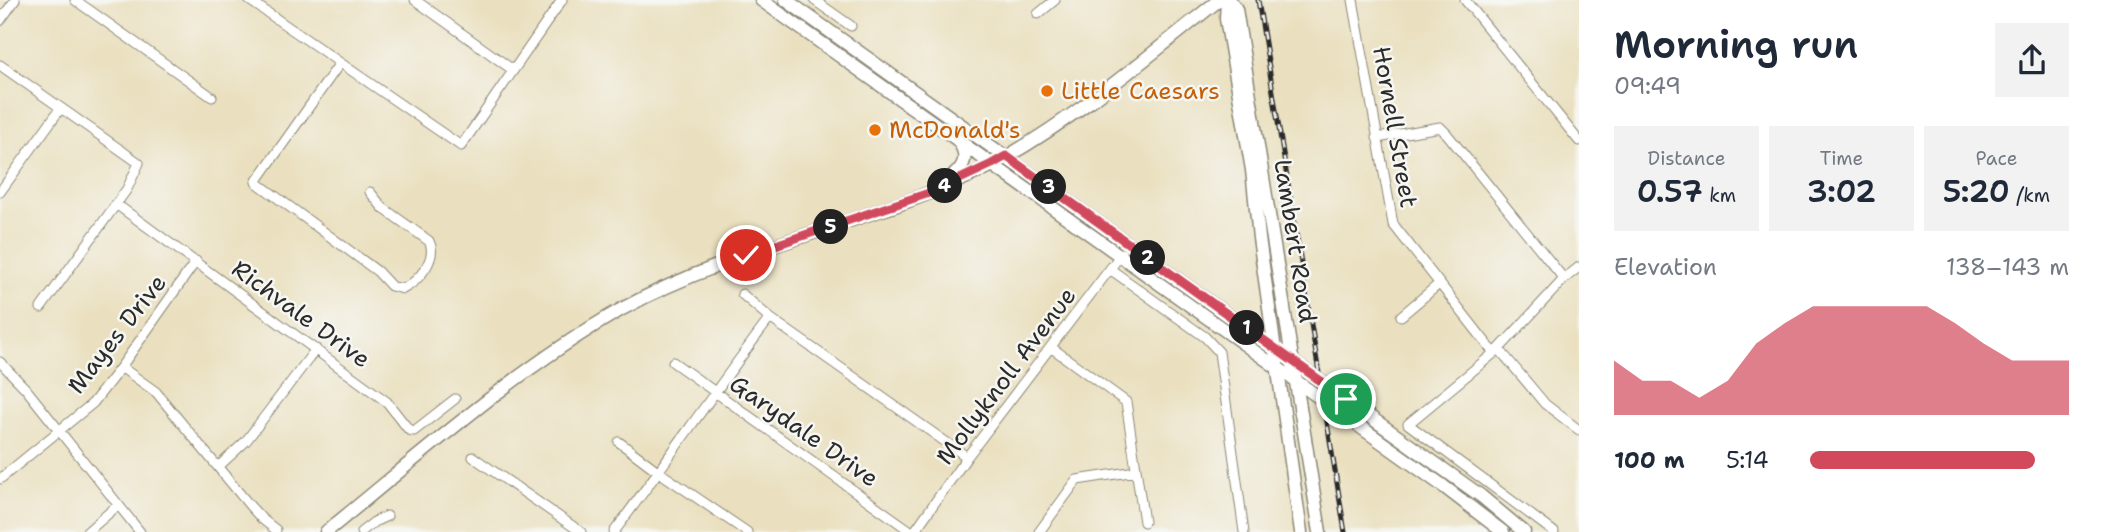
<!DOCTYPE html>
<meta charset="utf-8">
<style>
:root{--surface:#fff;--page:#f2f2f3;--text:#1f2937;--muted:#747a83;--accent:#d1495b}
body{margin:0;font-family:"Shantell Sans",sans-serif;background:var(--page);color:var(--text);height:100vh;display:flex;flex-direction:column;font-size:26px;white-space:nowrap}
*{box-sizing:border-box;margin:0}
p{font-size:23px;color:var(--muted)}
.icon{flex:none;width:38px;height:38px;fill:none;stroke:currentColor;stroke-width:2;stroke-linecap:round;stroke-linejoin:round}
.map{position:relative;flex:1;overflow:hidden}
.panel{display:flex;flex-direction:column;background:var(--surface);width:525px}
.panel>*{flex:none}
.pin{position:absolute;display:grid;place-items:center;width:60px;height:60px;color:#fff;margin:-30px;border:4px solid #fff;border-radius:50%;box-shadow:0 2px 7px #0007}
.km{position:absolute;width:35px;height:35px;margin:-18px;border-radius:50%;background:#222;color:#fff;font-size:19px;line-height:35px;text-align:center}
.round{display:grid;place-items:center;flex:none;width:74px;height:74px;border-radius:0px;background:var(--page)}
.headline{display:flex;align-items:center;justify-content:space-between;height:119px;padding:0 35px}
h1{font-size:38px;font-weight:600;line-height:52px}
.stats{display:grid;grid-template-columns:repeat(3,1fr);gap:10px;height:119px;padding:7px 35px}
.stats div{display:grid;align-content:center;border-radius:0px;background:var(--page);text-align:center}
.stats b{font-size:30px;font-weight:600}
.stats small{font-size:19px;font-weight:400}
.stats p{font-size:19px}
.chart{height:196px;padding:14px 35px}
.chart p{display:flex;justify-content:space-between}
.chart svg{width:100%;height:126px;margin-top:7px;fill:var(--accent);opacity:.7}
ul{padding:0 35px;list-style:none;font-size:23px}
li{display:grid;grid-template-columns:112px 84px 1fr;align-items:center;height:52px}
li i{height:18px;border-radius:9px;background:var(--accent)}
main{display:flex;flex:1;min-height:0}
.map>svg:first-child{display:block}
</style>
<main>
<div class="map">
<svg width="1579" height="532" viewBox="0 0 1579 532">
<rect width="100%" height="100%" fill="#f6f6f2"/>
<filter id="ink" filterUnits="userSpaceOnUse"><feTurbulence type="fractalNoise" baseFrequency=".0143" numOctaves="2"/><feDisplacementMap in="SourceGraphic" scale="14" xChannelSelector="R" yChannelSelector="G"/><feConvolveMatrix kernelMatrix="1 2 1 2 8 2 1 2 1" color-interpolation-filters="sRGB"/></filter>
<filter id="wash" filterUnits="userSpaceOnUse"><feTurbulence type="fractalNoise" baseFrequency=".00686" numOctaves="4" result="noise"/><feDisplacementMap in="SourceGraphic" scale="28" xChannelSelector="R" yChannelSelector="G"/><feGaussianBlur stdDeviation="1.57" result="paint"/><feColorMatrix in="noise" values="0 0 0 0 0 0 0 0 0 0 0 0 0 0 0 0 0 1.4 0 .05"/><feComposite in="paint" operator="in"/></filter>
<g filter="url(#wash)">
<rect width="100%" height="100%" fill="#eae0bf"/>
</g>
<g filter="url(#ink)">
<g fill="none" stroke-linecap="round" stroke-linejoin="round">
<defs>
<path id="minor" d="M75,0L212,97
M249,0L461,146L562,0
M415,0L513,70
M814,0L851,26
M1353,0L1393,224L1494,353
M1465,0L1579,141
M1038,14L1055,0
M0,21L15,0
M340,63L256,182L377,271L391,286L403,289C419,281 438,258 429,241L383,208L370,192
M0,65L139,163L127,189L41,308
M1377,138L1440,127L1447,134L1564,279
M0,192L60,109
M116,204L387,402L409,430L414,431L455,399
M1110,269L1205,337L1219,352L1244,532
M742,294L770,318L967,457
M1401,316L1439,284
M1052,348L1126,402L1144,522
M1499,349L1545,404L1579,430
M0,362L26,389L140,532
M673,362L912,532
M121,367L156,392L250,506L262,519L276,530
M619,442L659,472L747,532
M473,457L581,532
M218,467L246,441L316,349
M0,479L93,403L121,367L196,261
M87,532L118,505
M361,532L374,522L387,516
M614,532C667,461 716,389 770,318
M914,532L967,457L1122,253
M1039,532L1077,480L1136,471
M1554,532L1408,424L1499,349L1564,279L1579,267"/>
<path id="secondary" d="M761,0L1296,381L1443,486L1503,532
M786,0L1481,496L1524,532
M1227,0L1226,19L1252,170L1259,238L1301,532
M1230,0L1236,9L1320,532
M949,179C963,169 970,158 959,142
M326,532C422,454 515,370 622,309C693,270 773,246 849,221C877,211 906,203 934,191C953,183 973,175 992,165C1074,120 1146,58 1219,0"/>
</defs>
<!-- minor casing -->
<use href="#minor" stroke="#8a8675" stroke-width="11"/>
<!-- secondary casing -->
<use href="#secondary" stroke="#8a8675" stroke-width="15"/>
<!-- minor -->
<use href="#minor" stroke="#fff" stroke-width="9"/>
<!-- secondary -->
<use href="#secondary" stroke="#fff" stroke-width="12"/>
<defs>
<path id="rail" d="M1258,0L1345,532"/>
</defs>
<!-- rail casing -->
<use href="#rail" stroke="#2b2b2b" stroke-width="5"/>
<!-- rail -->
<use href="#rail" stroke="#f6f6f2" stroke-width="2.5" stroke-dasharray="8" stroke-linecap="butt"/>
</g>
</g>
<g fill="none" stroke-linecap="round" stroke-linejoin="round" filter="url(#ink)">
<defs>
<path id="route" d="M746,255L932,192L992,164L1006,156L1346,399"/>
</defs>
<!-- route casing -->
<use href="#route" stroke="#fff" stroke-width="14"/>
<!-- route -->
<use href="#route" stroke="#d1495b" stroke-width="9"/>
</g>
<!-- markers -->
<g fill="#e8710a" stroke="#f6f6f2" stroke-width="2.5">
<circle cx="1047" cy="91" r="7"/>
<circle cx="875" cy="130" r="7"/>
</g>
<g text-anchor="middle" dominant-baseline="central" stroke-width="5" stroke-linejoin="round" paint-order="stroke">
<!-- food labels -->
<g font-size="24" fill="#c56008" stroke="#f6f6f2" text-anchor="start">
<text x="1061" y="91">Little Caesars</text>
<text x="889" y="130">McDonald's</text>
</g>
<!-- street labels -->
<g font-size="24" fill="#2b2b2b" stroke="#f6f6f2">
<text transform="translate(1395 127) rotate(80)">Hornell Street</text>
<text transform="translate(1295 241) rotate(81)">Lambert Road</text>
<text transform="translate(301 314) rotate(36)">Richvale Drive</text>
<text transform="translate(117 334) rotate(-52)">Mayes Drive</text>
<text transform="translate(1006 376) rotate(-53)">Mollyknoll Avenue</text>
<text transform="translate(804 431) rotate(35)">Garydale Drive</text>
</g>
</g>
</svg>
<div class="pin" style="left:1346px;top:399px;background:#1e9e55"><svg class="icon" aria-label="arrive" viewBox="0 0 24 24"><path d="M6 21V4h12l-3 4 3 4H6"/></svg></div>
<div class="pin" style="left:746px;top:255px;background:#d93025"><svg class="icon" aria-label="check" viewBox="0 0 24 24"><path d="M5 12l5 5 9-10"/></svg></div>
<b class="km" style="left:1247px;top:328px">1</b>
<b class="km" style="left:1148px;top:258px">2</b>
<b class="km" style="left:1049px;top:187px">3</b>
<b class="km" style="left:945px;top:186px">4</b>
<b class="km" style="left:831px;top:227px">5</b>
</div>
<section class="panel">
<div class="headline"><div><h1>Morning run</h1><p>09:49</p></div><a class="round"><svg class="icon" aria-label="share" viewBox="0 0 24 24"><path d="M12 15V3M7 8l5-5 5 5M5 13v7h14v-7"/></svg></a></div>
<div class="stats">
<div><p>Distance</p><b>0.57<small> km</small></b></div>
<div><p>Time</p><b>3:02</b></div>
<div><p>Pace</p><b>5:20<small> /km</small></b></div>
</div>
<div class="chart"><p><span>Elevation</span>138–143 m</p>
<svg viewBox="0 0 160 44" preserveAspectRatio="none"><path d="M0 44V25L10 32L20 32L30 38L40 32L50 19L60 12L70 6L80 6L90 6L100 6L110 6L120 12L130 19L140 25L150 25L160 25V44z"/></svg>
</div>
<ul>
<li><b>100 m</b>5:14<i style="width:87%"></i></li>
</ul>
</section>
</main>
